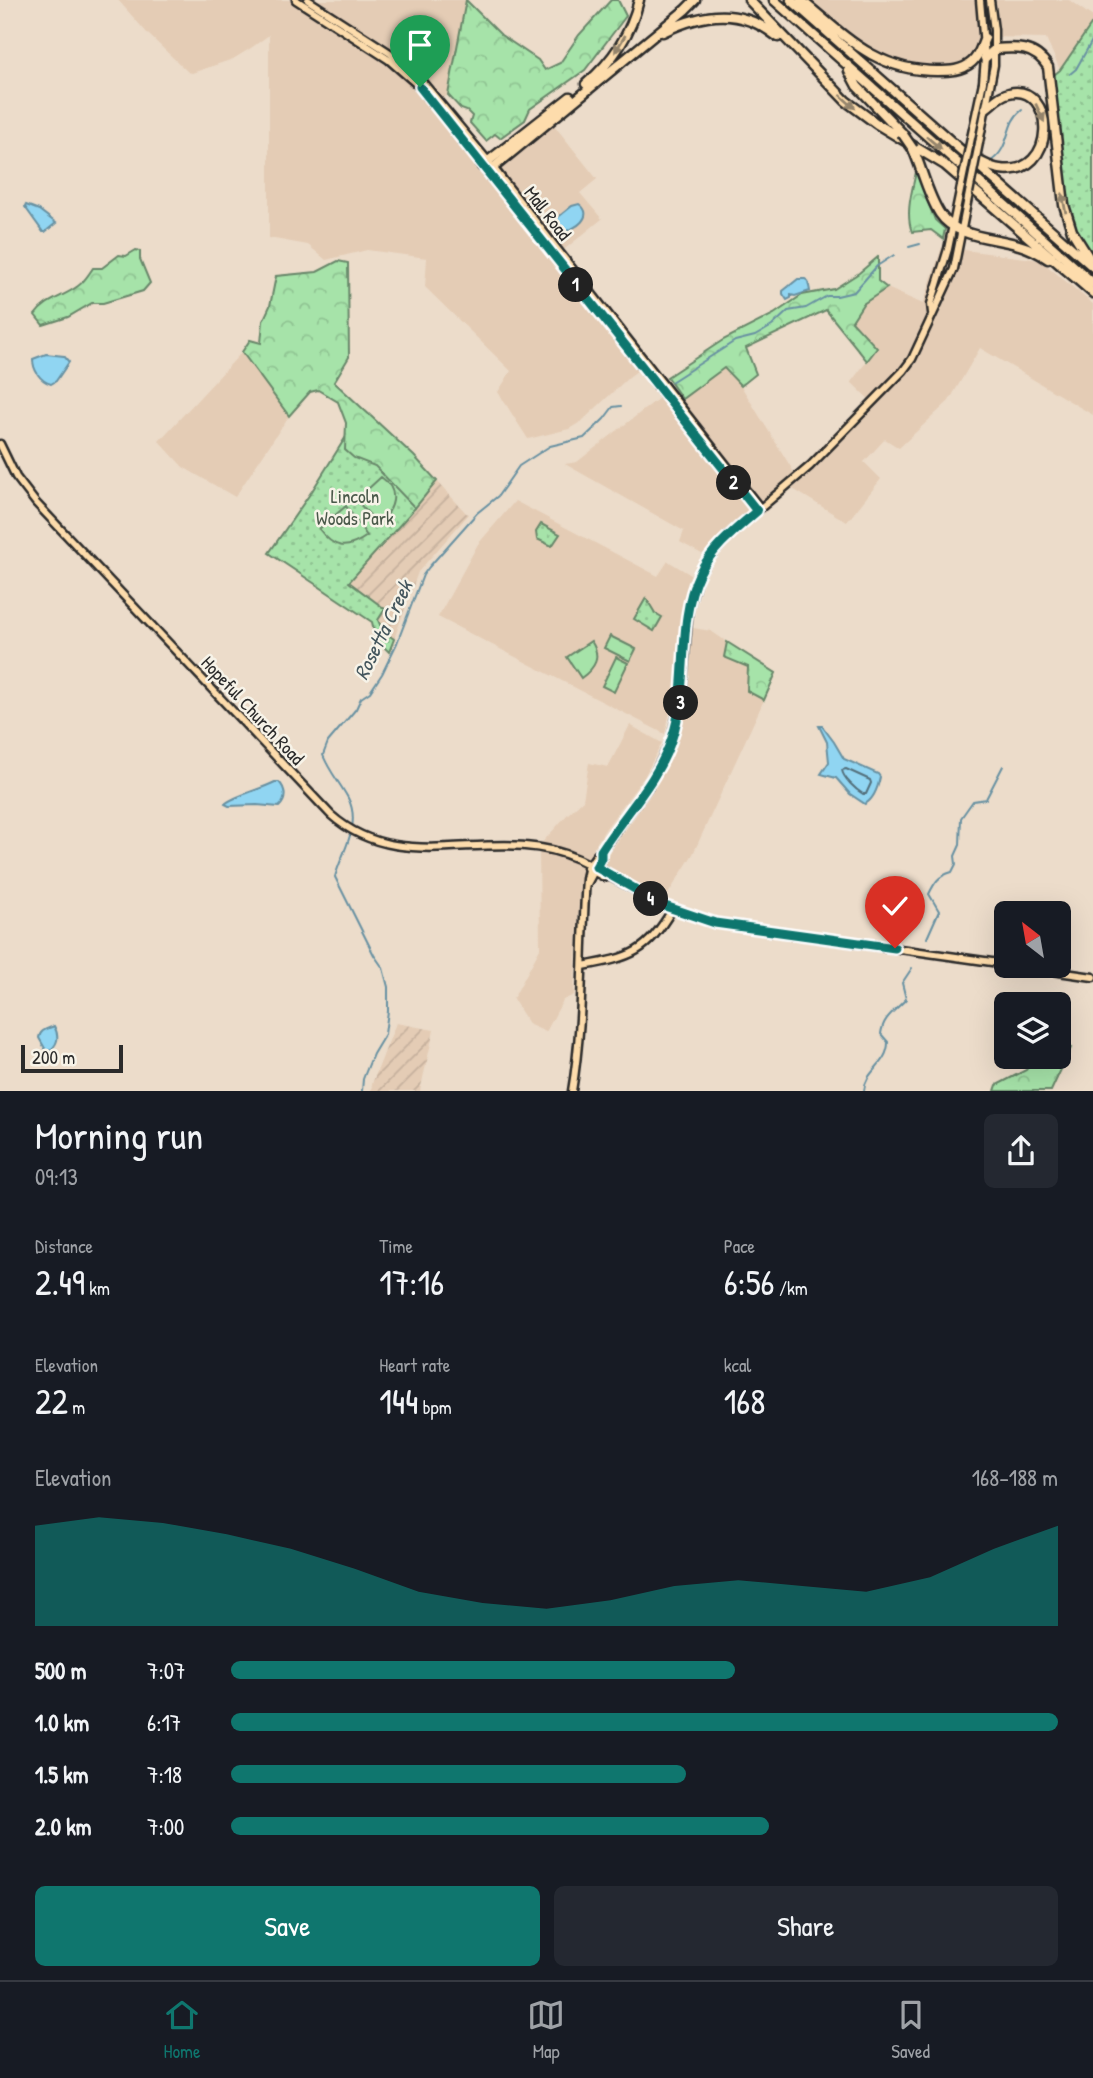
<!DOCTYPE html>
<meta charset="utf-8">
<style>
:root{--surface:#171b24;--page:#242831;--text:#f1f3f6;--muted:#9ea1a6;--line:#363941;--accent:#0f766e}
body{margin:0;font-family:"Patrick Hand",sans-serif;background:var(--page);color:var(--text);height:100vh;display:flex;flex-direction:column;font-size:26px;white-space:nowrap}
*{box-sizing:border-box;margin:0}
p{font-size:23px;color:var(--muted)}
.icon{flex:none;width:38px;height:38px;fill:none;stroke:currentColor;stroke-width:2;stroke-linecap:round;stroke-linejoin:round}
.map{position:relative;height:1091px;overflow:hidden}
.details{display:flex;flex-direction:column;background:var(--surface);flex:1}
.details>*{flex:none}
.needle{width:46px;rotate:329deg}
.tools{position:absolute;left:994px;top:901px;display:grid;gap:14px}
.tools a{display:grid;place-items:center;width:77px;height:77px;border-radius:10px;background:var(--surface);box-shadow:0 7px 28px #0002;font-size:35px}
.scale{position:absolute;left:21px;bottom:18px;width:102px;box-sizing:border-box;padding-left:7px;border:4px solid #2b2b2b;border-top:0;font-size:19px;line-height:24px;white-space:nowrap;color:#2b2b2b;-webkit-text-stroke:5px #f7f3e8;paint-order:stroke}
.pin{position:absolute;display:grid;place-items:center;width:60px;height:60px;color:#fff;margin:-72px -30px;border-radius:50% 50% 50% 0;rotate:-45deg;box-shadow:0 0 7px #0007}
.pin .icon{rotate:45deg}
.km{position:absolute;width:35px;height:35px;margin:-18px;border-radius:50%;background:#222;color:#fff;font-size:19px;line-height:35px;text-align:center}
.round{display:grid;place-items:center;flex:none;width:74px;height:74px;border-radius:10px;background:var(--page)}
.headline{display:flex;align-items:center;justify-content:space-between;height:119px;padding:0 35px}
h1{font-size:38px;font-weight:600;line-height:52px}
.stats{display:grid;grid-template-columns:repeat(3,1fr);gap:10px;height:119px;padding:7px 35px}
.stats div{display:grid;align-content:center}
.stats b{font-size:35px;font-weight:600}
.stats small{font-size:19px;font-weight:400}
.stats p{font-size:19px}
.chart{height:196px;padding:14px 35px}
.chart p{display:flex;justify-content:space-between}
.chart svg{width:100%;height:126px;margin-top:7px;fill:var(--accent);opacity:.7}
.button{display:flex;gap:14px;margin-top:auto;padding:14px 35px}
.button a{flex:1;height:80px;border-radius:10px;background:var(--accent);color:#fff;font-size:28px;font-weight:600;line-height:80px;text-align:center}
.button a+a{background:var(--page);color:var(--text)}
ul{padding:0 35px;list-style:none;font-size:23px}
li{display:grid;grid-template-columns:112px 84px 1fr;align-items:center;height:52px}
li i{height:18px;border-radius:9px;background:var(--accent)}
.dock{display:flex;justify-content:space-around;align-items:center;height:98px;border-top:2px solid var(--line);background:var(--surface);font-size:19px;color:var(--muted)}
.dock a{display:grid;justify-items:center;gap:4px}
.dock .on{color:var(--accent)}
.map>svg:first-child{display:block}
</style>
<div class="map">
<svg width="1093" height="1091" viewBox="0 0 1093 1091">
<defs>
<pattern id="industrial-furrows" width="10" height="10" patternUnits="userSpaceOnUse" patternTransform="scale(1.75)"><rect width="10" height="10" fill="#e4ccb5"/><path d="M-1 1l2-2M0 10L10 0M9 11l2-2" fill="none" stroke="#c4af9c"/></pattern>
<pattern id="grass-dots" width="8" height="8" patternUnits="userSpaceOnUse" patternTransform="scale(1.75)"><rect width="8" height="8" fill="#a6e3a9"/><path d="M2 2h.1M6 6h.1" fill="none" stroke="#8fc392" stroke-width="1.8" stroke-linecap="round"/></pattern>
<pattern id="forest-crowns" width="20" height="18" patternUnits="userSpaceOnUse" patternTransform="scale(1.75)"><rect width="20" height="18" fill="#a6e3a9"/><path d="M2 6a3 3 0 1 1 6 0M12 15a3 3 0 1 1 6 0" fill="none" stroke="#8fc392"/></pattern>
</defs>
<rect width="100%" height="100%" fill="#ecdcca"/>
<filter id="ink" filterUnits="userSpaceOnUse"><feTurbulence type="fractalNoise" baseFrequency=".0143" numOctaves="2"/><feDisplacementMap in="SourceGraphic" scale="14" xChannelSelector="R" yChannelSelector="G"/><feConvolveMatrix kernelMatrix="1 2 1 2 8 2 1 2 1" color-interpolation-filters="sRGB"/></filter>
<g filter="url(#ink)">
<!-- built -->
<path fill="#e4ccb5" d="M118,0H296L410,77L642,367L629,377L582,421L569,429L528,439L498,392L511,371L425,287L427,258L367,250L326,260L308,245L269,238V35L251,48L233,59L192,73L188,72L148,34Z
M308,0H466L448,95L439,101L400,60Z
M801,0H1069L1093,17V22L1060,70L1046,38L989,37L990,47L980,50L977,57L948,71L883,61Z
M550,120L597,179L580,193L602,219L560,253L493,168Z
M942,247L1040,260L1093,304V415L980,348L949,401L899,448L885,439L864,462L881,479L847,522L788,486L760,508L709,558L680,542L684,531L565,464L577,462L668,391L677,402L725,368L741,386L797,477L873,403L851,382L877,348L852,321L863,304L887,288L923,304Z
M242,352L289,416L235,497L183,467L159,441Z
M515,501L658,576L668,561L691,575L681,611L675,690L665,734L438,617L478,544Z
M693,628L711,631L727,642L724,657L748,667L747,691L764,700L693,854L665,899L605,867L603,862L648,798L666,768L675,748L682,726L686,702Z
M630,725L662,743L644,777L606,828L588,857L580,886L574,995L563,1000L546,1032L530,1025L513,999L540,949L539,846L567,815L583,800L589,763L608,767Z"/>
<!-- industrial -->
<path fill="url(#industrial-furrows)" d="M437,481L466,513L469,514L418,572L394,639L383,631L378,620L349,582Z
M396,1023L434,1030L420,1091H371L372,1084Z"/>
<!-- grass -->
<path fill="url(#grass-dots)" stroke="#68876a" stroke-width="2" d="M1093,22V263L1069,223L1050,78L1060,70Z
M352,427L415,508L349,582L385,609L378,620L383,631L394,639L389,652L376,639L372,622L269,553L312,491Z
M541,524L560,534L552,546L537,539L536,532Z
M646,598L655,613L662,617L654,631L634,619Z"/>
<!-- forest -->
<path fill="url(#forest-crowns)" stroke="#68876a" stroke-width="2" d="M466,0L501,35L538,60L545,70L560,63L579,35L611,0H618L626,16L585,70L530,109L525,120L500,138L495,134L486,141L470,123L472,116L467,111L461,109L448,95Z
M916,172L935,220L945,229L943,239L931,230L912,232C905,213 912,191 916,172Z
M136,250L140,251V259L150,283L143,291L103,303H92L68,317L43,325L35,315C46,299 64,297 78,286C84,282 89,274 93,268H102L119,255L126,256Z
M878,257V281L887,288L863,304L852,321L877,348L867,361L826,310L746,348L756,374L741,386L724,368L682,399L667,377L723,340L774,314L802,295L834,289L859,273Z
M338,261L348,263L349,357L334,382L414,456L437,481L415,508L375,466L354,458L345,450L346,423L338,402L318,390L310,392L289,416L242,352L250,340L261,343L263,321L270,306L276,276L317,272Z
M727,642L776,673L764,700L747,691L748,667L724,657Z
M1059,1041L1071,1048L1051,1091H995L997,1085L1026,1070L1036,1057H1059Z"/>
<!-- pitch -->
<path fill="#a6e3a9" stroke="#68876a" stroke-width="2" d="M381,477C401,491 394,510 378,524L356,500Z
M346,506L367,536C346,551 334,549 319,529Z
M610,636L636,649L630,661L604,648Z
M591,641C602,657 595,668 581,678L567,657Z
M616,657L628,663L614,692L602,686Z"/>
<!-- water -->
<path fill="#90d5f2" stroke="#6891a2" stroke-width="2" d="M579,204C596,216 575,230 562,232L555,225L557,218L572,206Z
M26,205L39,210L56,223L45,232H43L25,207Z
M798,279H805L808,281L810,291L795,296L791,295V298L787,300L783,294V291Z
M46,354L64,356L69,362L56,381L51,384C40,381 33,370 33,359Z
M819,726H822L834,742L844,759L878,774L880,777C878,787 874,799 865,804L850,794L836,778L821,774L829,762L827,742Z
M275,782H279C286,789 287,800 279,807L257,805L229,806L225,804C233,796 262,789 275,782Z
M54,1026C60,1037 58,1046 47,1052L39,1038C40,1030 47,1029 54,1026Z"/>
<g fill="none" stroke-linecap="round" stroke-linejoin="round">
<!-- shore -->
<path stroke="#536f7b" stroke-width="2" d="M846,769L870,780L871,783L866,794H863C856,790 843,778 842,770Z"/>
<!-- stream -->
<path stroke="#6891a2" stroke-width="2" d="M1070,74L1076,69L1093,39
M991,161C1012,147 1004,123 1022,110
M909,247L920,244
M671,382L735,341L755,336L772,326L788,311L806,308L827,296H837L854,292L877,266L894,255
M927,938L939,911L929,894C935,882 938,876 952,872L956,864L955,856L960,845L961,818L973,801L986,799L1003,766
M362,1091L363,1079L373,1054L385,1034L388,1011V987L383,968L374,955L335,877C342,851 362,825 348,798C340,783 329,771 323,755L328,742L356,709L361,698L370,692L382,674L397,643L423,575L429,567L477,513L498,496L519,466L550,446L584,438L604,419L613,407L621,406
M864,1091C865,1070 888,1065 888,1042L881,1034C883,1017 895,1011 906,999L902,983L912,968"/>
<defs>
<path id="major" d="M296,0L389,60L420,87L757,511
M308,0L390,53L420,79L488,161L760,508
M971,138L983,82L985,58L980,0
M979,143L994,65V30L990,0
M932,313L931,304L948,249L961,186
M0,444L16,477L36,503L331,815C404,880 496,821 578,859L607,873L611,877L665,906L715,923L1006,964
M587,868L604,877H611
M587,884L601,858V851
M583,966C632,957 646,953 672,910
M1017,966L1093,977
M572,1091C584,1021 581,949 586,879C587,869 593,857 601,851L648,787L671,741L682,693L689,607L698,576L709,558L729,535L810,466L903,371L912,359L954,269L969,193"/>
<path id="highway" d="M749,0L846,101L877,124L945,165L1093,293
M774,0L1093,283
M791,0L1093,267
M801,0C845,36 876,71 937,71C949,71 962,71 972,62C980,55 981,46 985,38
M663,32C704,12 741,7 778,37
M985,58L995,49C1016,47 1035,46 1048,67L1064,205L1072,231L1089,258
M849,71L857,86L902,133
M586,84C612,62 631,34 639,0
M913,149C922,169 928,196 940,214C956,238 994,237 1019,245C1030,248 1039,253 1048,259
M974,159C983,162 990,168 1000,169C1059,178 1056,82 1009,93C999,95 993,103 986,108
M482,166L570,97
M488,172L685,10L695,0"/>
</defs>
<!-- major casing -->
<use href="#major" stroke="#2b2b2b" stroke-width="11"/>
<!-- highway casing -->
<use href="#highway" stroke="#2b2b2b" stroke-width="13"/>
<!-- major -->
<use href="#major" stroke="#fddcac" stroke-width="6"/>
<!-- highway -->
<use href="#highway" stroke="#fddcac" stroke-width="8"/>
<defs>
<path id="major-bridge" d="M961,186L971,138
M969,193L979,143"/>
<path id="highway-bridge" d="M902,133L913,149"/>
</defs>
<!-- major-bridge casing -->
<use href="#major-bridge" stroke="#2b2b2b" stroke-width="11" stroke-linecap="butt"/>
<!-- highway-bridge casing -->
<use href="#highway-bridge" stroke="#2b2b2b" stroke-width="13" stroke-linecap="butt"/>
<!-- major-bridge -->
<use href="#major-bridge" stroke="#fddcac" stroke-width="6"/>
<!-- highway-bridge -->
<use href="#highway-bridge" stroke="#fddcac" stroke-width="8"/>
</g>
<!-- one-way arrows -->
<defs><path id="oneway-solid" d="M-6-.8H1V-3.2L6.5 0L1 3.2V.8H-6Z" transform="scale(1.75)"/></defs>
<g fill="#94846c">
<use href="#oneway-solid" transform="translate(620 44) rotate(121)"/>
<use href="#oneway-solid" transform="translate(848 102) rotate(42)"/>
<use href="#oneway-solid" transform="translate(1040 113) rotate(65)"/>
<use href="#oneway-solid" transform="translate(934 143) rotate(41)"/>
<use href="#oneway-solid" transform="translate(1064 203) rotate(-100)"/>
</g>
</g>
<g fill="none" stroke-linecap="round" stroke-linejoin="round" filter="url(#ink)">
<defs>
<path id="route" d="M420,87L757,511C735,530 712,548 699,574C676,622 690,686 672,738C658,781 625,813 601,851V858L596,867L665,906L715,923L895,948"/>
</defs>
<!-- route casing -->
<use href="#route" stroke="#fff" stroke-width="14"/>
<!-- route -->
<use href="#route" stroke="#0f766e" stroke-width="9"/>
</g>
<g text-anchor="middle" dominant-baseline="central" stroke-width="5" stroke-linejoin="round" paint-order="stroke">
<!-- street labels -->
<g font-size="19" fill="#2b2b2b" stroke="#f7f3e8">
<text transform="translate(548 213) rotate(52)">Mall Road</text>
<text transform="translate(253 710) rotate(47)">Hopeful Church Road</text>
</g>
<!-- park labels -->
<g font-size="19" fill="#4a594a" stroke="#f7f3e8">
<text x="355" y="496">Lincoln<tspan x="355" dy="22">Woods Park</tspan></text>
</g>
<!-- water labels -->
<g font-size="21" font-style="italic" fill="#44565d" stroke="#f7f3e8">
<text transform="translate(383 630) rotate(-64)">Rosetta Creek</text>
</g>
</g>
</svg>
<div class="tools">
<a><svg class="needle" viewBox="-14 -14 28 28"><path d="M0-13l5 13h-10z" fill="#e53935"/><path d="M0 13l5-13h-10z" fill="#9ea1a6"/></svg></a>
<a><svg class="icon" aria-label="layers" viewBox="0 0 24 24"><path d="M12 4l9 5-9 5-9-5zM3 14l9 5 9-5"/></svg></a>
</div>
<div class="scale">200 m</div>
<div class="pin" style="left:420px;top:87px;background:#1e9e55"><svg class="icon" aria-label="arrive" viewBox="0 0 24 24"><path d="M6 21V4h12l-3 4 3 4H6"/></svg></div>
<div class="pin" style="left:895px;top:948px;background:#d93025"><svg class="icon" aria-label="check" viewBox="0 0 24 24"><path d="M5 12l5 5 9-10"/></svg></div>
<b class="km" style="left:576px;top:285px">1</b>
<b class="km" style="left:734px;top:483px">2</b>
<b class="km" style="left:681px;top:703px">3</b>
<b class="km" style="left:651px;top:899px">4</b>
</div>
<section class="details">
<div class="headline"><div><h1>Morning run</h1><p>09:13</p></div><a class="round"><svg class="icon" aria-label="share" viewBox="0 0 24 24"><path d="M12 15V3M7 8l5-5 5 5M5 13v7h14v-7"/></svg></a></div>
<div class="stats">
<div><p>Distance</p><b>2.49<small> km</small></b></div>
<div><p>Time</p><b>17:16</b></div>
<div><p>Pace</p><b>6:56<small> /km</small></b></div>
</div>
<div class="stats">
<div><p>Elevation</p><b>22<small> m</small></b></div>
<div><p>Heart rate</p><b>144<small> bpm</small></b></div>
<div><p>kcal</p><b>168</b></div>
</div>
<div class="chart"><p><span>Elevation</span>168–188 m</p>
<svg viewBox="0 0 160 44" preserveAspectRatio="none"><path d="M0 44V9L10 6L20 8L30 12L40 17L50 24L60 32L70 36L80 38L90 35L100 30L110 28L120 30L130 32L140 27L150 17L160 9V44z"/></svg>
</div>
<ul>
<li><b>500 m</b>7:07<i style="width:61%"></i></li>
<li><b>1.0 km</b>6:17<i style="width:100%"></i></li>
<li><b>1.5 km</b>7:18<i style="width:55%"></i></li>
<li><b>2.0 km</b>7:00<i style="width:65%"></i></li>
</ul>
<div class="button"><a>Save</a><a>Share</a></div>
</section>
<nav class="dock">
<a class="on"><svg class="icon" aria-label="home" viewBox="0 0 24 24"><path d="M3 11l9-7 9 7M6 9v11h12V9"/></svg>Home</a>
<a><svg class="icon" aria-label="map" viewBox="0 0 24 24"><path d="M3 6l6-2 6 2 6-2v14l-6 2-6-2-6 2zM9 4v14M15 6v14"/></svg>Map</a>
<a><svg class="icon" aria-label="saved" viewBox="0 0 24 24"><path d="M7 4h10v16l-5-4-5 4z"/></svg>Saved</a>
</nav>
